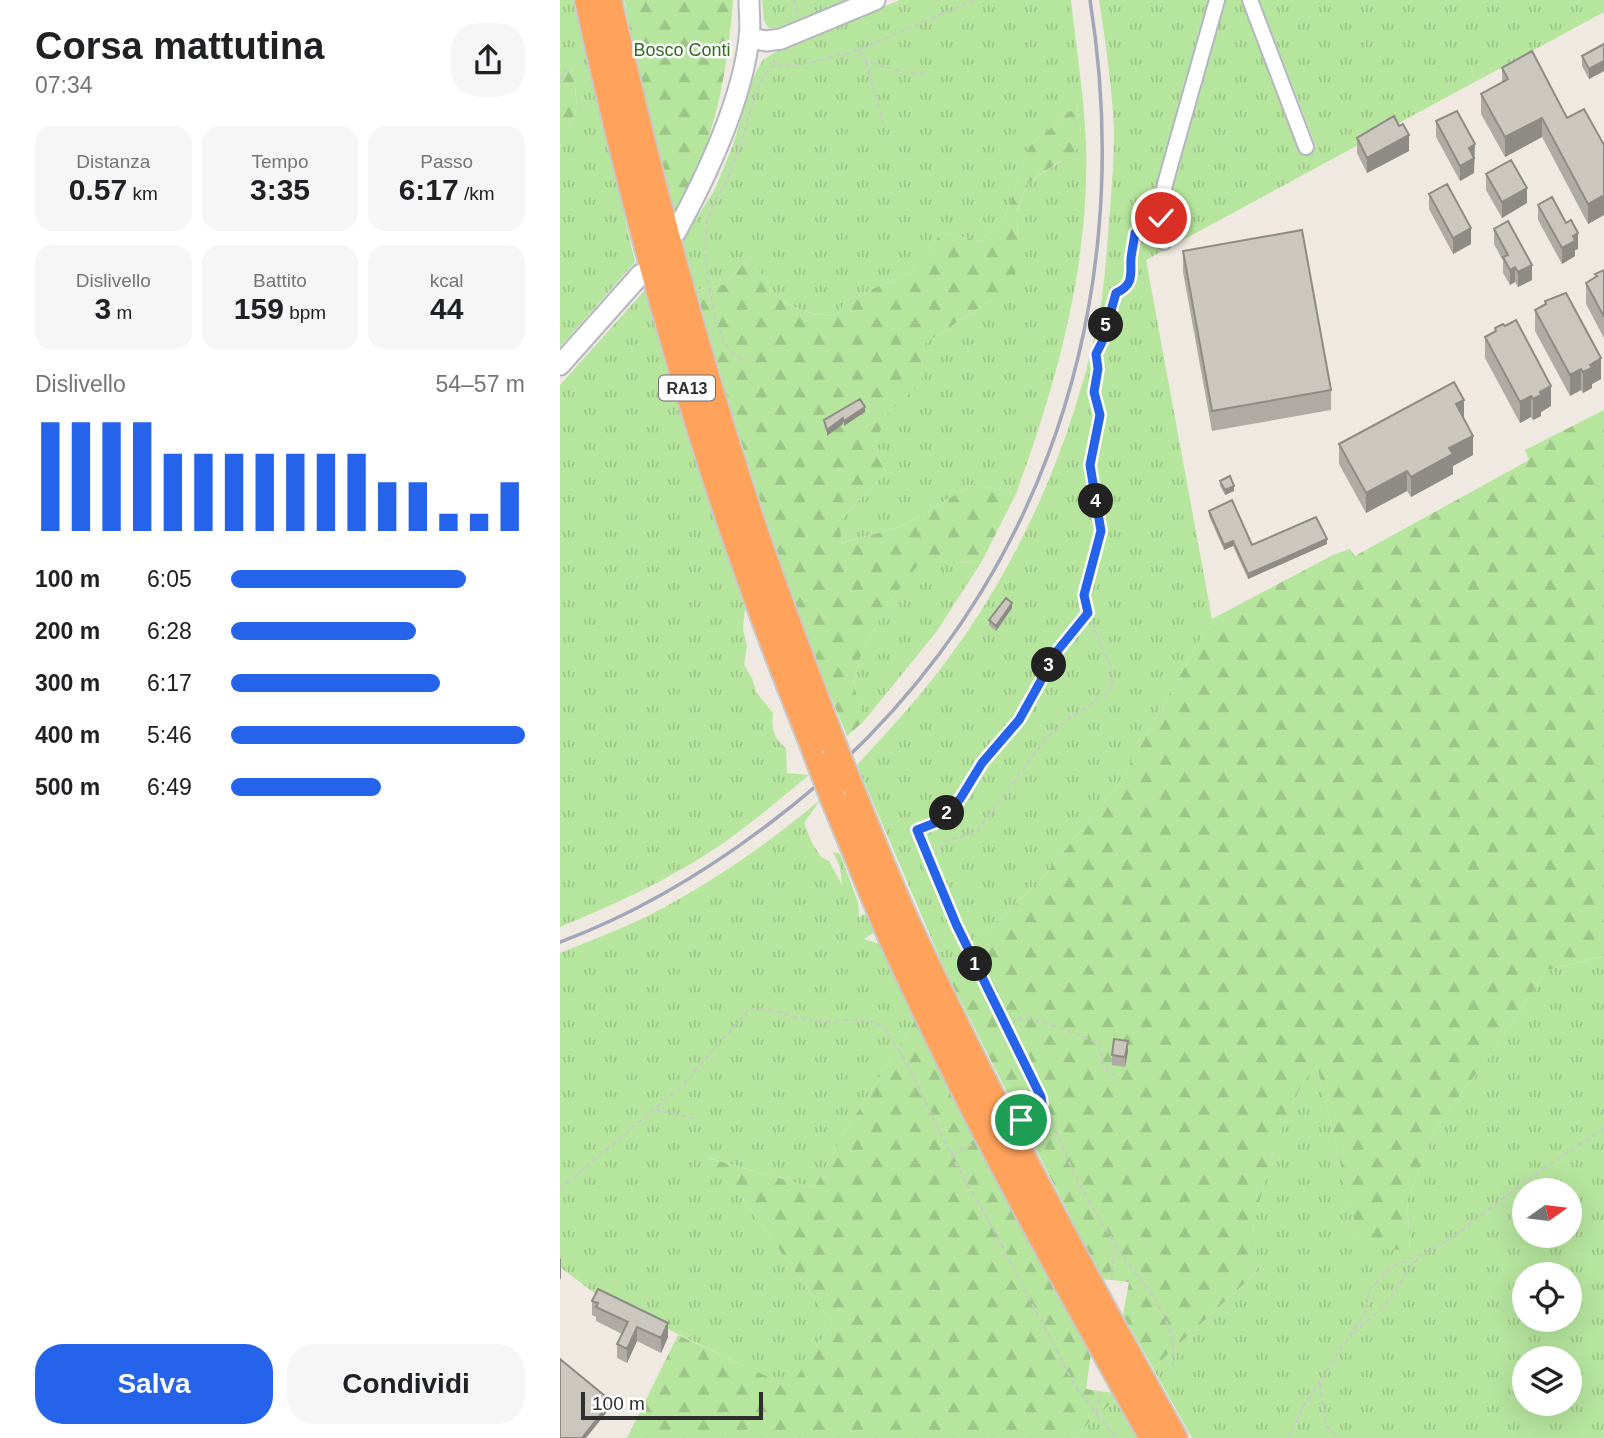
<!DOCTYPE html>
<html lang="it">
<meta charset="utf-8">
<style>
:root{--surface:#fff;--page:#f6f6f6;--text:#202124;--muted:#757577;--accent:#2563eb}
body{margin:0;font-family:Arial,sans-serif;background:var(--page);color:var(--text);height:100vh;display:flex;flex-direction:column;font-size:26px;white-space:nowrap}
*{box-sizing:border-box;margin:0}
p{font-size:23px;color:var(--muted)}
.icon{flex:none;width:38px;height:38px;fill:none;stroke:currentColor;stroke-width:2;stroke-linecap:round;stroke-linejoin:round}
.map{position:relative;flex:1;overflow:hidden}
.side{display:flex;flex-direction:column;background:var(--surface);width:560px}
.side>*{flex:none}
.needle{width:46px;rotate:76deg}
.buttons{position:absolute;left:952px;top:1178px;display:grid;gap:14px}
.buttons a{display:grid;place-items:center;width:70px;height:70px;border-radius:50%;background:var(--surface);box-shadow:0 7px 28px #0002;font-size:35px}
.scale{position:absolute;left:21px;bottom:18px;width:182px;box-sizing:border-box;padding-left:7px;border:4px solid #2e2e2e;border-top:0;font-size:19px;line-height:24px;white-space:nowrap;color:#2e2e2e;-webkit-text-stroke:5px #fff;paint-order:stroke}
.pin{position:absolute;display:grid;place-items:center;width:60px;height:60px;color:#fff;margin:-30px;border:4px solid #fff;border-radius:50%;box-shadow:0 2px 7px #0007}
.km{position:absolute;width:35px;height:35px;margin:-18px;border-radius:50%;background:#222;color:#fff;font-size:19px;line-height:35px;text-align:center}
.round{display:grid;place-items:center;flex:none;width:74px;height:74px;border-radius:28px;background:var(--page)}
.headline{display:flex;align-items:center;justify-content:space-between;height:119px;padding:0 35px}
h1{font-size:38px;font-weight:700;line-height:52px}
.stats{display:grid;grid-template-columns:repeat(3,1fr);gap:10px;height:119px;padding:7px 35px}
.stats div{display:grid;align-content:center;border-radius:18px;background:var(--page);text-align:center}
.stats b{font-size:30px;font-weight:700}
.stats small{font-size:19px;font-weight:400}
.stats p{font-size:19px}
.chart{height:196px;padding:14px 35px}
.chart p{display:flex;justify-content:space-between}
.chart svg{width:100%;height:126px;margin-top:7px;stroke:var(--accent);stroke-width:6}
.action{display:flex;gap:14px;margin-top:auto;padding:14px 35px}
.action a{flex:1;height:80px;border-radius:28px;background:var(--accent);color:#fff;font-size:28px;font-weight:700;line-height:80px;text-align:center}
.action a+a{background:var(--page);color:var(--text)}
ul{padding:0 35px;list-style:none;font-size:23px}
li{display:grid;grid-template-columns:112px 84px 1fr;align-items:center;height:52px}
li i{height:18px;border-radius:9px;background:var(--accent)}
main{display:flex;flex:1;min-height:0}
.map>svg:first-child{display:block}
</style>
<main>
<section class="side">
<div class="headline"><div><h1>Corsa mattutina</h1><p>07:34</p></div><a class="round"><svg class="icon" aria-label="share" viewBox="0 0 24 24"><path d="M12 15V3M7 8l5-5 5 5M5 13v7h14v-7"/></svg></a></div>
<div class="stats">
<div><p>Distanza</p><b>0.57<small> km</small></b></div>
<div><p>Tempo</p><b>3:35</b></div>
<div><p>Passo</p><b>6:17<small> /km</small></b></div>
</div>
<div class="stats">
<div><p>Dislivello</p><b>3<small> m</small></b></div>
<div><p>Battito</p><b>159<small> bpm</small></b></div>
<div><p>kcal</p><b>44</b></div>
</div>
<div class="chart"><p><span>Dislivello</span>54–57 m</p>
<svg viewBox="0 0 160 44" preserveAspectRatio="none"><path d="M5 44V6M15 44V6M25 44V6M35 44V6M45 44V17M55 44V17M65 44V17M75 44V17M85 44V17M95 44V17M105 44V17M115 44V27M125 44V27M135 44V38M145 44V38M155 44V27"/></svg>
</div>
<ul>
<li><b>100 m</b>6:05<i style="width:80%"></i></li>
<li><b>200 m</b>6:28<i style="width:63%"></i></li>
<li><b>300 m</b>6:17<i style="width:71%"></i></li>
<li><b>400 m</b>5:46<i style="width:100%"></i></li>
<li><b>500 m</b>6:49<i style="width:51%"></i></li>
</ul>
<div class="action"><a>Salva</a><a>Condividi</a></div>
</section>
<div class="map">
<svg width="1044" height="1438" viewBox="0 0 1044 1438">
<defs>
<pattern id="grass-tufts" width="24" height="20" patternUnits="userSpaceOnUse" patternTransform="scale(1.75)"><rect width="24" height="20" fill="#b6e59e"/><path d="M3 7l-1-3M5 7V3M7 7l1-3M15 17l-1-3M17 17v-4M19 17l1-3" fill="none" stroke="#9dc588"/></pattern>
<pattern id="forest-firs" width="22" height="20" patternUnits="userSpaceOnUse" patternTransform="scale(1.75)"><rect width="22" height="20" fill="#b6e59e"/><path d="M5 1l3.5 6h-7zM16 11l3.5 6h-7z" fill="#9dc588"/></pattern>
</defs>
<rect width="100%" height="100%" fill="#efe9e1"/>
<!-- grass -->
<path fill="url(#grass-tufts)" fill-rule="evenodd" d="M0,0H14L75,262L0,347V148L17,109L14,75L0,45Z
M202,0H290L219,28H209L204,21Z
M340,0H511C516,47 524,95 526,143C530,264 497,382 456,494L414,484L340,527L280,543V520L326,472L314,448L327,414L361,383L364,344L431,300L458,240L457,212L467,184L500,162L521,134L517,105L469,147L445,217L420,241L382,232L352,271L284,302L278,316C259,316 235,311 219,298C208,288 199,269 190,256L166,284L136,290L121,243L155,189L173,145L194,76L203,60L219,50Z
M539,0H649L602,166L596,199L602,247L611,242L609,226L610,192L665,0H682L743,153L756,147L699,0H1044V12L586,260L652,619L556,788L478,883L385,970L297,765C330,729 364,693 393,652C464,554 513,439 538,321C545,285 547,247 550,210C552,184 554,157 554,131C552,87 546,44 539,0Z
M85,290L131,444L185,608L183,629L187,646L184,665L192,678L196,692L213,713C211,730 214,738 226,748L227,773L249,775C224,796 199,817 173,836C120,875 60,902 0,927V385Z
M367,553L388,564L422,561L377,631L304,721L293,684L302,652L328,603Z
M260,800L244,823L252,843L261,857L269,861L282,885L280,867L273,852L280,854L298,902L299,917L305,914L311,922L313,933L304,939L323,945L356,1019L283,1135L254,1188L149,1158L182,1198L272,1323L230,1388L37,1295L0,1267V953C30,941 61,929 90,915C151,883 208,844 260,800Z
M1044,956V1438H632L593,1368L699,1270L693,1227L716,1140L744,1081L757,1066L801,1248L850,1249L847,1201L876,1127L937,1046L987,970ZM964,1190H1010V1236H964ZM964,1274H1010V1320H964ZM964,1358H1010V1404H964Z
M556,1399L577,1438H512Z"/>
<!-- forest -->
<path fill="url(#forest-firs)" d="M64,0H173C169,56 160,112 139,165C133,181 122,197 114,213L87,109Z
M0,45L14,75L17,109L0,148Z
M517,105L521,134L526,143L467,184L457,211L458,240L455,277L431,300L364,344L361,383L327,414L314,448L326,472L280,520L281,543L340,527L414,484L456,494L422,561L388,564L367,554L328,603L302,652L293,683L304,721L287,736C226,590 179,441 136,290L166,284L190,256C198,267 209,289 219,298C234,311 259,316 278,316L284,302L352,271L382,232L420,241L445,217L469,147Z
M1044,410V956L987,970L937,1046L876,1127L847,1201L850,1250L801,1249L757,1066L744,1081L716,1140L693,1227L699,1270L593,1368L563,1315L569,1282L542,1279L385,970L478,883L556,788L652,619L773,555L790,549L795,556L969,460L965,450Z
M356,1019L470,1245L531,1353L526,1389L553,1393L556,1399L512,1438H67L118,1335L230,1387L272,1323L182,1198L148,1158L254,1188L283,1135Z"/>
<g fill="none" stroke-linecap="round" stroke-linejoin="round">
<defs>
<path id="street" d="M690,0L746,147
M604,242L601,209L605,184L657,0"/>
<path id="secondary" d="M190,38L206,41L221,39L315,0
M116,232C146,177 182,101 189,38C191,26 189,12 189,0
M0,365L81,274"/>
<path id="highway" d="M27,0C71,200 124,399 194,592C214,650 238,707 260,765
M49,0C86,162 128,322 179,481C207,570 241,657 274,745
M288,780C308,828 327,878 349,926C431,1101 521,1270 615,1438
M273,799C292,844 310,890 330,936C407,1108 500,1273 592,1438"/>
</defs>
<!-- street casing -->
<use href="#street" stroke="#b4b7c1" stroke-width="18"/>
<!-- secondary casing -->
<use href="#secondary" stroke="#b4b7c1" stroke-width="23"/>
<!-- highway casing -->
<use href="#highway" stroke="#c9c9c9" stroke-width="28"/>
<!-- path -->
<path stroke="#c9c9c9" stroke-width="2" stroke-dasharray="5 3.5" stroke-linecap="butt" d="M234,0L238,16
M299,51L306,61L347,73L368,72
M213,58L216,64L221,66L249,63L298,50L415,0
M306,62L323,123
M0,80L6,69
M182,359C175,355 170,352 166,345C151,320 141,248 148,219C153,202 164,187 171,171C175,161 178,150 182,140C191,114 193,81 216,64
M528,613L498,650L459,720L422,763L400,799L380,821L357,830L396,924L481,1097C482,1107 490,1116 494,1126C509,1167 530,1204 553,1241C577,1279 620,1317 613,1365
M369,862L386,841L417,832L486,738L507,720L547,694L552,684L551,667L528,613L524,595L541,531L530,465L540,415L534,392L538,370L536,353L542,342L556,293C574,285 570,274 571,258C572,250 574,241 575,233L588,226
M448,1032C450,1026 452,1021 458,1019C470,1015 526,1037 539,1044C543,1058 540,1069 555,1076
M96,1110L138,1119
M465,1118L474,1113L482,1104
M392,1154L412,1144
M0,1189L124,1084L188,1010C209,1005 226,1016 247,1020C276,1025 295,1014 324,1026L348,1065L391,1155L429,1221L515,1386L556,1438
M551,1280L555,1246
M794,1333L829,1301L842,1278L860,1256
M760,1384L766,1426L780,1438
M537,1413L540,1391
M729,1438L742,1409L805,1312L810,1289L831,1267L860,1255L887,1241L974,1175L1044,1128"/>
<!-- street -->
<use href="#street" stroke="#fff" stroke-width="14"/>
<!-- secondary -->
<use href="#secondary" stroke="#fff" stroke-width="19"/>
<!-- highway -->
<use href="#highway" stroke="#ffa35c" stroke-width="24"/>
<!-- rail -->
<path stroke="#a3a6b8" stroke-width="3.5" d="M0,942C78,913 149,870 214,820C472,624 581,317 530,0"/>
<defs>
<path id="highway-bridge" d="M274,745L288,780
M260,765L273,799"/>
</defs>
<!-- highway-bridge casing -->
<use href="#highway-bridge" stroke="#c9c9c9" stroke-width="28" stroke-linecap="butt"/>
<!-- highway-bridge -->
<use href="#highway-bridge" stroke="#ffa35c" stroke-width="24"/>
</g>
<!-- wall -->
<path fill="#afaba4" d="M1044,44V71L1029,79L1022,66V56Z
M942,68L1044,145V215L1028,224L982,137L945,157L921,114V94L942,83Z
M876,121L915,160L914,161V173L900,181L876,137Z
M797,138L849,151L807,173L797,153Z
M926,174L967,203L942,218L926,190Z
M869,194L911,244L893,254L869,209Z
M978,205L1018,249L1015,250V256L1002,264L978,220Z
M934,229L972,280L958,287L955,282L950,285L943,273V261L934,244Z
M623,251L771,390V410L652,431L623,272Z
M1044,270V338L1026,304V283L1035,277V274Z
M985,301L1041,379L1032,384V388L1023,393L1021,390L1010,396L975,331V310L985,305Z
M935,328L991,406L981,412V416L973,420L971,417L960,423L925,358V337L935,331Z
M904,419L913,455L893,466V474L851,497L847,491L806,513L779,464V444Z
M660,481L674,491L665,495L660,486Z
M649,511L692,545L767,544L688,579L673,546L664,550L649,516Z
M452,608L436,631L429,625V620Z
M568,1052L565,1067L552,1065V1055Z
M32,1301L108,1337L101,1353L77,1341L67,1363L57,1358V1344L62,1334L36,1321V1317L32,1315Z"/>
<!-- shaded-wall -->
<path fill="#8e8b86" d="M1044,61V71L1029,79V69Z
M982,118V137L945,157V137Z
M849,135V151L807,173V158Z
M915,144L914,173L900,181V166L909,148Z
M967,188V203L942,218V202Z
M1044,195V215L1028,224V204Z
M911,228V244L893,254V238Z
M1018,233V249L1015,250V256L1002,264V248L1013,236Z
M972,265V280L958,287V272Z
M955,267V282L950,285V270Z
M1041,358V379L1032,384V388L1023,393V372L1030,365Z
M1021,369V390L1010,396V375Z
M991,386V406L981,412V416L973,420V399L980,392Z
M971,396V417L960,423V402Z
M904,400V420L896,404Z
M305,407V412L284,426V421Z
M283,418V424L267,436V430Z
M913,436V455L893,466V474L851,497V477L889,448Z
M847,471V491L806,513V493Z
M674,486V491L665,495V490Z
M767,539V544L688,579V574Z
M673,541V546L664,550V545Z
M452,603V608L436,631V626Z
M568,1041V1052L565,1067V1057Z
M1,1258V1278L0,1280V1259Z
M108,1323V1337L101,1353V1338Z
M77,1327V1341L67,1363V1349Z
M51,1401V1407L26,1438H22Z"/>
<!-- building -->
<path fill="#cbc7bf" stroke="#8e8b86" stroke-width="2" d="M1044,44V61L1029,69L1022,56Z
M972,51L1007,118L1024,109L1044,145V195L1028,204L982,118L945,137L921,94L948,79L942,68Z
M897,111L915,144L909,148L914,158L900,166L876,121Z
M834,116L839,126L843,124L849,135L807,158L797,138Z
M951,160L967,188L942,202L926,174Z
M887,184L911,228L893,238L869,194Z
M992,197L1006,223L1011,220L1018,233L1013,236L1015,241L1002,248L978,205Z
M948,221L972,265L958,272L955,267L950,270L943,257L948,255L934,229Z
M742,230L771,390L652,411L623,251Z
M1044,270V317L1026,283L1037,276L1035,274Z
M1006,293L1041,358L1030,365L1032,368L1023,372L1021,369L1010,375L975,310L986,304L985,301Z
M956,320L991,386L980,392L981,395L973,399L971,396L960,402L925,337L936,331L935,328L943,324L945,326Z
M894,382L904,400L896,404L913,436L889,448L893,454L851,477L847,471L806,493L779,444Z
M300,399L305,407L284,421L283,418L267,430L264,420Z
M670,476L674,486L665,490L660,481Z
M672,500L692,545L756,517L767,539L688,574L673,541L664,545L649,511Z
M446,598L452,603L436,626L429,620Z
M554,1039L568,1041L565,1057L552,1055Z
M38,1289L108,1323L101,1338L77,1327L67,1349L57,1344L68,1322L36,1307L38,1303L32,1301Z
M0,1359L51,1401L22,1438H0Z"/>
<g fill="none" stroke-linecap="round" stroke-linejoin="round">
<defs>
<path id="route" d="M461,1120L474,1113L482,1104L481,1097L396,924L357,830L380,821L400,799L422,763L459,720L498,650L528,613L524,595L541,531L530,465L540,415L534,392L538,369L536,354L542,342L556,293C575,284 570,274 571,258C572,250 574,241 575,233L601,218"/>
</defs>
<!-- route casing -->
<use href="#route" stroke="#fff" stroke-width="14"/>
<!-- route -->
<use href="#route" stroke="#2563eb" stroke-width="9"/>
</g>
<g text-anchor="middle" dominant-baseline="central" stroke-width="5" stroke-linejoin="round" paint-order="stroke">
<!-- shield labels -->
<rect fill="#fff" stroke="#6d6d6d" stroke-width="2" x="99" y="375.5" width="56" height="25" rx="5"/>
<g font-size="16" font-weight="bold" fill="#2e2e2e">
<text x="127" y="388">RA13</text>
</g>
<!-- park labels -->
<g font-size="18" fill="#2c6e1b" stroke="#fff">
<text x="122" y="50">Bosco Conti</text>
</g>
</g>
</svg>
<div class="buttons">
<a><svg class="needle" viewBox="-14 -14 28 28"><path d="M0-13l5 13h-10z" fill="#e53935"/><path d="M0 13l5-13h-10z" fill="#757577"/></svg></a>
<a><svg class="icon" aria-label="locate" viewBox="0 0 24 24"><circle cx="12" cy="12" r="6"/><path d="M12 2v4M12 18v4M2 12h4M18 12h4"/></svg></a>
<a><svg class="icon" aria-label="layers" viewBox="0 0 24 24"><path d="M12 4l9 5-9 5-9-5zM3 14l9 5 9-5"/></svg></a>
</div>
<div class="scale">100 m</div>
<div class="pin" style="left:461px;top:1120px;background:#1e9e55"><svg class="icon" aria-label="arrive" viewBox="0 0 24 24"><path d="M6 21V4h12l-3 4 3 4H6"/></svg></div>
<div class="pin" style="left:601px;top:218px;background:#d93025"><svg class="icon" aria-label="check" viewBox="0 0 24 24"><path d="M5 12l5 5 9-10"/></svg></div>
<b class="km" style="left:415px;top:964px">1</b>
<b class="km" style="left:387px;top:813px">2</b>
<b class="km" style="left:489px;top:665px">3</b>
<b class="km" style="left:536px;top:501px">4</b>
<b class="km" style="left:546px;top:325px">5</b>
</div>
</main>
